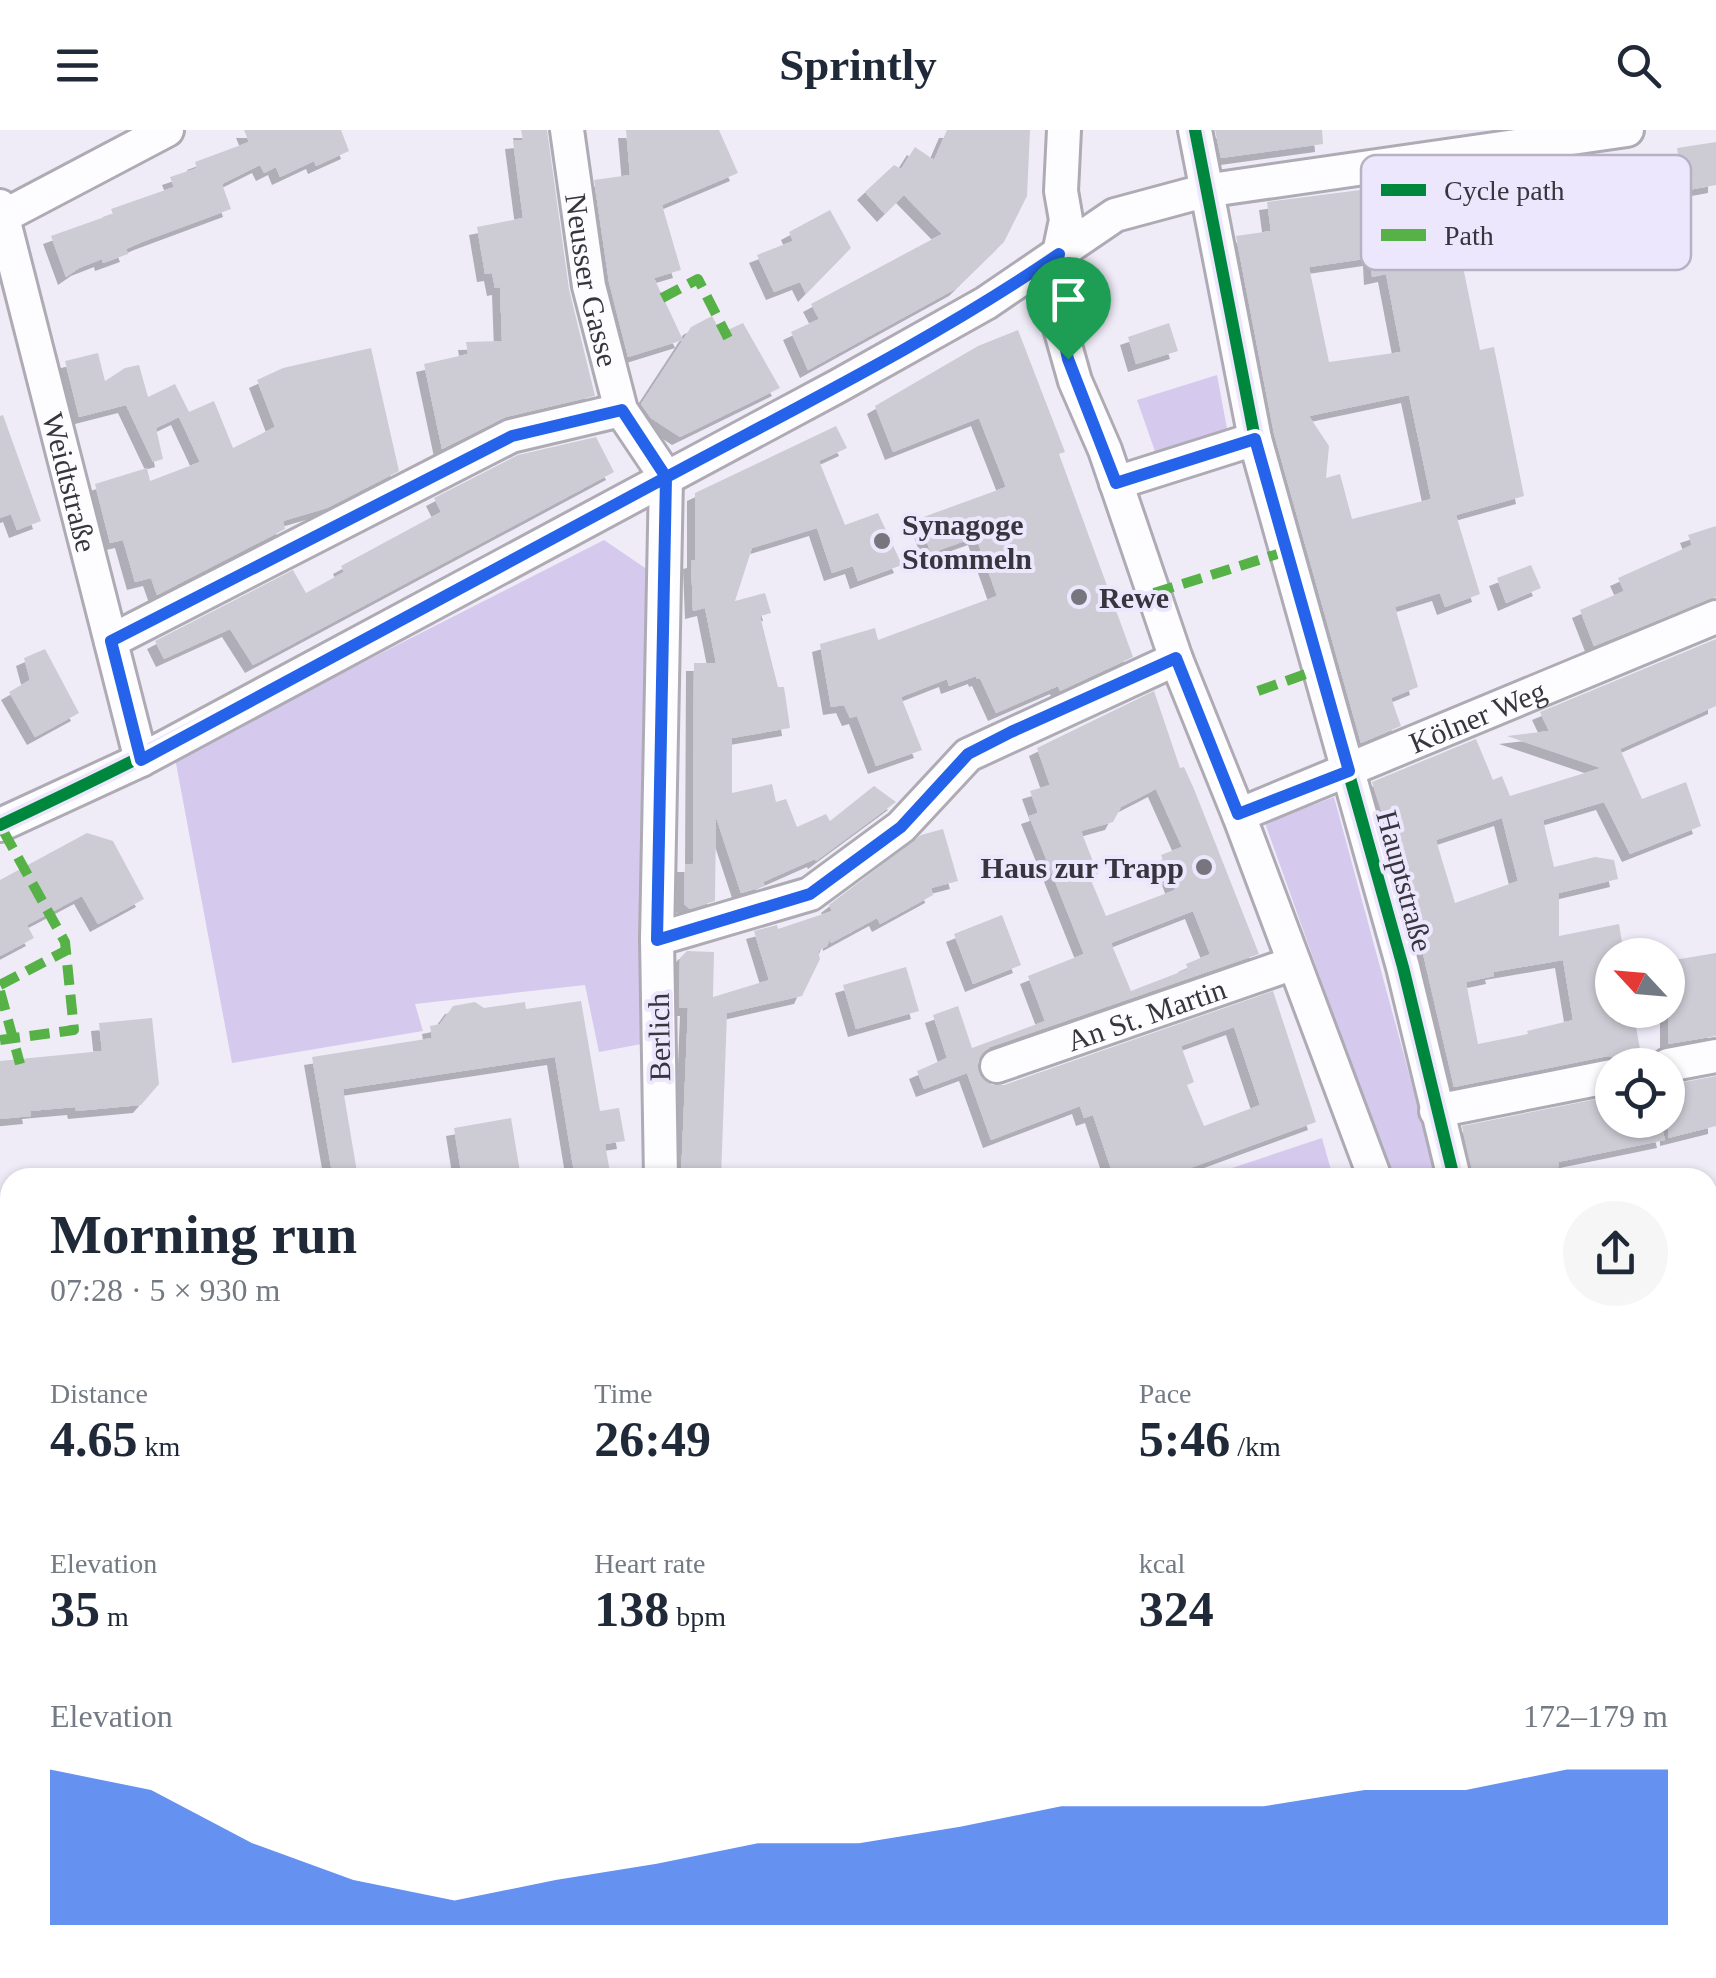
<!DOCTYPE html>
<meta charset="utf-8">
<style>
:root{--surface:#fff;--page:#f6f6f7;--text:#1f2937;--muted:#747a83;--accent:#2563eb}
body{margin:0;font-family:"Times New Roman",serif;background:var(--page);color:var(--text);height:100vh;display:flex;flex-direction:column;font-size:38px;white-space:nowrap}
*{box-sizing:border-box;margin:0}
p{font-size:32px;color:var(--muted)}
.icon{flex:none;width:55px;height:55px;fill:none;stroke:currentColor;stroke-width:2;stroke-linecap:round;stroke-linejoin:round}
.map{position:relative;flex:1;overflow:hidden}
.details{position:absolute;left:0px;top:1038px;width:1718px;height:812px;display:flex;flex-direction:column;background:var(--surface);border-radius:30px 30px 0 0;box-shadow:0 2px 8px #0004}
.details>*{flex:none}
.needle{width:65px;rotate:296deg}
.fabs{position:absolute;left:1595px;top:808px;display:grid;gap:20px}
.fabs a{display:grid;place-items:center;width:90px;height:90px;border-radius:50%;background:var(--surface);box-shadow:0 2px 8px #0004;font-size:50px}
.pin{position:absolute;display:grid;place-items:center;width:85px;height:85px;color:#fff;margin:-102px -42px;border-radius:50% 50% 50% 0;rotate:-45deg;box-shadow:0 0 10px #0007}
.pin .icon{rotate:45deg}
.round{display:grid;place-items:center;flex:none;width:105px;height:105px;border-radius:52px;background:var(--page)}
.head{display:flex;align-items:center;justify-content:space-between;height:170px;padding:0 50px}
h1{font-size:55px;font-weight:800;line-height:75px}
.stats{display:grid;grid-template-columns:repeat(3,1fr);gap:15px;height:170px;padding:10px 50px}
.stats div{display:grid;align-content:center}
.stats b{font-size:50px;font-weight:800}
.stats small{font-size:28px;font-weight:400}
.stats p{font-size:28px}
.chart{height:280px;padding:20px 50px}
.chart p{display:flex;justify-content:space-between}
.chart svg{width:100%;height:180px;margin-top:10px;fill:var(--accent);opacity:.7}
header{display:flex;justify-content:space-between;align-items:center;height:130px;padding:0 50px;background:var(--surface);font-size:45px;font-weight:800}
.map>svg:first-child{display:block}
</style>
<header><svg class="icon" aria-label="menu" viewBox="0 0 24 24"><path d="M4 6h16M4 12h16M4 18h16"/></svg>Sprintly<svg class="icon" aria-label="search" viewBox="0 0 24 24"><circle cx="10" cy="10" r="6"/><path d="M15 15l6 6"/></svg></header>
<div class="map">
<svg width="1716" height="1848" viewBox="0 0 1716 1848">
<defs>
<filter id="shadow"><feDropShadow dx="-8" dy="8" stdDeviation="0" flood-color="#0004"/></filter>
</defs>
<rect width="100%" height="100%" fill="#efecf8"/>
<!-- green -->
<path fill="#d5caee" d="M1217,245L1228,304L1157,327L1137,270Z
M604,410L651,442L652,912L599,922L585,855L415,874L423,901L232,933L175,628Z
M1334,667L1437,1047H1391L1265,693Z
M1322,1008L1333,1047H1205Z
M10,1084V1320L0,1321V1086Z
M0,1356H6L10,1462L0,1463Z
M10,1799V1840H185L186,1848H0V1800Z"/>
<!-- building -->
<path fill="#cdcbd4" fill-rule="evenodd" filter="url(#shadow)" d="M244,0H341L349,21L316,36L314,31L280,47L276,37L264,43L260,35L222,54L231,79L142,112L126,119L128,124L103,133L102,129L79,138L66,147L51,106L113,84L111,79L174,57L170,47L197,38L195,32L249,12Z
M521,0H547L569,159L595,266L506,287L442,319L424,234L468,224L466,212L502,211L500,157L495,158L492,143L485,144L477,97L523,88L513,11L523,10Z
M626,0H719L738,43L662,75L681,140L654,148L683,210L691,197L712,186L721,203L743,193L780,258L680,307L651,288L641,274L683,210L628,227L609,152L594,50L630,45Z
M947,0H1030L1027,66L1004,112L957,158L808,240L791,202L819,189L811,174L942,104L904,65L885,84L865,62L894,35L901,39L915,17L934,30Z
M1215,0H1322L1323,14L1221,28Z
M1716,12V55L1683,61L1677,18Z
M1376,58L1382,106L1464,94L1470,130L1462,132L1480,220L1494,217L1524,366L1456,385L1480,464L1445,477L1440,463L1395,477L1418,557L1391,568L1401,596L1361,613L1274,304L1236,106L1271,101L1267,72ZM1371,128L1372,147L1386,144L1401,222L1329,232L1309,137ZM1409,265L1431,369L1352,389L1340,344L1326,348L1329,316L1309,286Z
M830,80L851,118L806,164L800,152L774,162L757,125L793,111L789,102Z
M1169,193L1178,221L1136,234L1128,207Z
M1018,200L1065,322L1059,324L1133,527L1060,561L1058,556L996,583L980,548L977,549L976,546L949,556L947,549L901,567L922,620L876,636L857,586L850,588L844,575L831,577L820,514L875,498L878,510L997,466L976,407L931,423L918,389L1006,357L979,288L893,322L875,276L978,216Z
M371,218L399,341L327,378L283,391L285,399L157,465L151,448L135,452L123,410L110,413L95,354L147,338L150,351L200,332L179,287L156,298L163,329L153,332L126,275L79,287L65,231L98,223L105,251L125,238L139,235L148,267L175,254L189,282L214,271L233,318L275,297L257,250L283,238Z
M3,285L41,391L17,400L11,384L0,388V286Z
M836,296L847,318L819,331L845,395L878,383L902,435L858,451L853,436L832,443L817,398L752,418L735,471L765,463L771,483L760,486L778,557H784L790,598L732,608V663L772,654L776,672L786,669L797,697L826,684L830,691L874,656L896,672L816,731L815,729L763,752L765,756L741,763L716,687L715,771L690,779L684,774L685,734H693L694,533H716L705,478L693,481L691,431L695,430V363Z
M596,307L614,342L253,535L230,499L164,529L155,511L293,440L306,463L344,442L341,436L441,382L434,368L518,325Z
M1716,396V467L1594,516L1580,480L1624,461L1618,448L1692,415L1688,405Z
M1531,435L1541,458L1506,473L1497,448Z
M1716,509V576L1620,619L1642,669L1686,652L1701,696L1630,724L1604,672L1543,690L1554,737L1595,727L1614,730L1618,749L1559,763V806L1619,794L1624,825H1612V880H1633L1640,919L1629,921L1631,935L1619,928L1608,926L1454,957L1411,772L1372,652L1476,609L1493,650L1502,646L1510,666L1601,638L1507,606L1549,601L1540,582ZM1502,688L1518,751L1455,773L1436,710ZM1563,830L1573,890L1527,901L1528,904L1478,914L1466,852L1494,846L1493,842Z
M45,519L79,583L35,607L9,562L30,550L24,528Z
M1154,561L1180,638L1184,637L1194,659L1259,824L990,917L978,931L979,943L992,955H1004L1273,861L1316,992L1163,1048H1114L1093,985L1084,988L1080,976L991,1010L967,943L924,959L917,941L947,928L933,885L958,876L972,918L1045,891L1028,846L1084,824L1029,686L1038,683L1030,661L1050,655L1037,618ZM1156,659L1182,717L1161,725L1175,760L1106,786L1090,748L1098,744L1081,701L1113,692L1121,677ZM1193,781L1210,824L1186,834L1188,839L1131,861L1111,813ZM1234,897L1260,975L1204,996L1187,955L1194,952L1181,916Z
M943,699L958,751L931,758L933,765L880,794L877,788L831,813L830,809L827,816L818,821L820,829L802,866L727,883L721,1048H681L688,878H679L680,828L687,821L714,822L713,867L769,850L754,801L777,795L778,799L832,781L829,775L921,705Z
M87,703L113,711L144,769L98,794L82,766L27,795L34,808L0,826V750Z
M1002,785L1021,835L973,854L954,804Z
M1716,823V906L1668,914V831Z
M906,837L919,881L856,899L843,855Z
M581,871L600,981L619,978L625,1011L605,1014L611,1048H575L555,927L343,959L358,1048H333L312,927L432,908L430,896L440,894L453,876L475,872L484,878L525,872L526,879Z
M152,888L159,954L141,975L76,981L75,977L30,981L31,986L0,989V931L102,921L99,893Z
M1716,946V996L1668,1008V971L1682,968L1679,953Z
M1612,966V990H1660L1665,1010L1558,1032L1559,1037L1519,1045V1048H1473L1462,996Z
M511,988L521,1048H462L454,998Z"/>
<g fill="none" stroke-linecap="round" stroke-linejoin="round">
<defs>
<g id="minor">
<path id="s1" d="M567,0L589,156L621,280L666,347"/>
<path d="M1064,0L1061,61L1066,90L1052,157L1057,187L1075,251L1105,320L1176,529L1240,688L1375,1048"/>
<path d="M1195,0L1255,309L1403,837L1454,1048"/>
<path id="s2" d="M0,76L141,630"/>
<path d="M0,88L167,0"/>
<path d="M1116,353L1255,309"/>
<path d="M111,511L511,306L621,280"/>
<path id="s3" d="M1239,685L1716,487"/>
<path d="M0,695L141,630L838,256L986,173L1115,85L1204,61L1627,0"/>
<path d="M657,809L810,764L901,697L968,625L1176,529"/>
<path d="M1668,935L1716,926"/>
<path id="s4" d="M997,936L1294,833"/>
<path d="M1436,981L1612,946"/>
<path d="M661,1048L657,809L666,347"/>
<path d="M0,1565L10,1564"/>
<path d="M293,1840L295,1848"/>
<path d="M1668,1840L1671,1848"/>
<path d="M983,1848V1840"/>
<path d="M1275,1848L1287,1840"/>
</g>
</defs>
<!-- minor casing -->
<use href="#minor" stroke="#aeabb4" stroke-width="38"/>
<!-- minor -->
<use href="#minor" stroke="#fdfcfe" stroke-width="32"/>
<!-- quiet -->
<path stroke="#56b246" stroke-width="10" stroke-dasharray="20 10" stroke-linecap="butt" d="M662,168L698,149L728,208
M1154,463L1287,421
M1258,561L1320,539
M0,855L67,820
M0,861L20,934
M0,910L74,900L65,812L0,695
M0,1792L10,1791"/>
<defs>
<path id="cycleway" d="M1195,0L1255,309L1403,837L1454,1048
M0,695C215,595 422,479 631,366C775,288 923,217 1059,124"/>
</defs>
<!-- cycleway casing -->
<use href="#cycleway" stroke="#ede7fd" stroke-width="19"/>
<!-- cycleway -->
<use href="#cycleway" stroke="#00873e" stroke-width="12"/>
</g>
<g fill="none" stroke-linecap="round" stroke-linejoin="round">
<defs>
<path id="route" d="M1068,229L1052,156L1059,124C933,210 797,277 663,349C489,443 315,537 141,630L111,511L512,306L622,280L666,347L657,810L810,764L901,697L968,624L1011,602L1176,528L1238,684L1349,641L1255,309L1116,353L1068,229"/>
</defs>
<!-- route casing -->
<use href="#route" stroke="#fff" stroke-width="20"/>
<!-- route -->
<use href="#route" stroke="#2563eb" stroke-width="12"/>
</g>
<!-- markers -->
<g fill="#77757e" stroke="#ede7fd" stroke-width="4">
<circle cx="882" cy="411" r="10"/>
<circle cx="1079" cy="467" r="10"/>
<circle cx="1204" cy="737" r="10"/>
</g>
<g text-anchor="middle" dominant-baseline="central" stroke-width="8" stroke-linejoin="round" paint-order="stroke">
<!-- street labels -->
<g font-size="30" fill="#37353d" stroke="#ede7fd">
<text stroke="none"><textPath href="#s1" startOffset="152">Neusser Gasse</textPath></text>
<text stroke="none"><textPath href="#s2" startOffset="285">Weidtstraße</textPath></text>
<text stroke="none"><textPath href="#s3" startOffset="258">Kölner Weg</textPath></text>
<text transform="translate(1405 751) rotate(75)">Hauptstraße</text>
<text stroke="none"><textPath href="#s4" startOffset="158">An St. Martin</textPath></text>
<text transform="translate(659 907) rotate(-91)">Berlich</text>
</g>
<!-- poi labels -->
<g font-size="30" font-weight="bold" fill="#37353d" stroke="#ede7fd" text-anchor="start">
<text x="902" y="394">Synagoge<tspan x="902" dy="34">Stommeln</tspan></text>
<text x="1099" y="467">Rewe</text>
<text x="1184" y="737" text-anchor="end">Haus zur Trapp</text>
</g>
</g>
<!-- legend -->
<rect x="1361" y="25" width="330" height="115" rx="15" fill="#ede7fd" stroke="#b6b2c3" stroke-width="2.5"/>
<rect x="1381" y="54" width="45" height="12" fill="#00873e"/>
<rect x="1381" y="99" width="45" height="12" fill="#56b246"/>
<g font-size="28" fill="#37353d">
<text x="1444" y="70">Cycle path</text>
<text x="1444" y="115">Path</text>
</g>
</svg>
<div class="fabs">
<a><svg class="needle" viewBox="-14 -14 28 28"><path d="M0-13l5 13h-10z" fill="#e53935"/><path d="M0 13l5-13h-10z" fill="#747a83"/></svg></a>
<a><svg class="icon" aria-label="locate" viewBox="0 0 24 24"><circle cx="12" cy="12" r="6"/><path d="M12 2v4M12 18v4M2 12h4M18 12h4"/></svg></a>
</div>
<div class="pin" style="left:1068px;top:229px;background:#1e9e55"><svg class="icon" aria-label="arrive" viewBox="0 0 24 24"><path d="M6 21V4h12l-3 4 3 4H6"/></svg></div>
<section class="details">
<div class="head"><div><h1>Morning run</h1><p>07:28 · 5 × 930 m</p></div><a class="round"><svg class="icon" aria-label="share" viewBox="0 0 24 24"><path d="M12 15V3M7 8l5-5 5 5M5 13v7h14v-7"/></svg></a></div>
<div class="stats">
<div><p>Distance</p><b>4.65<small> km</small></b></div>
<div><p>Time</p><b>26:49</b></div>
<div><p>Pace</p><b>5:46<small> /km</small></b></div>
</div>
<div class="stats">
<div><p>Elevation</p><b>35<small> m</small></b></div>
<div><p>Heart rate</p><b>138<small> bpm</small></b></div>
<div><p>kcal</p><b>324</b></div>
</div>
<div class="chart"><p><span>Elevation</span>172–179 m</p>
<svg viewBox="0 0 160 44" preserveAspectRatio="none"><path d="M0 44V6L10 11L20 24L30 33L40 38L50 33L60 29L70 24L80 24L90 20L100 15L110 15L120 15L130 11L140 11L150 6L160 6V44z"/></svg>
</div>
</section>
</div>
